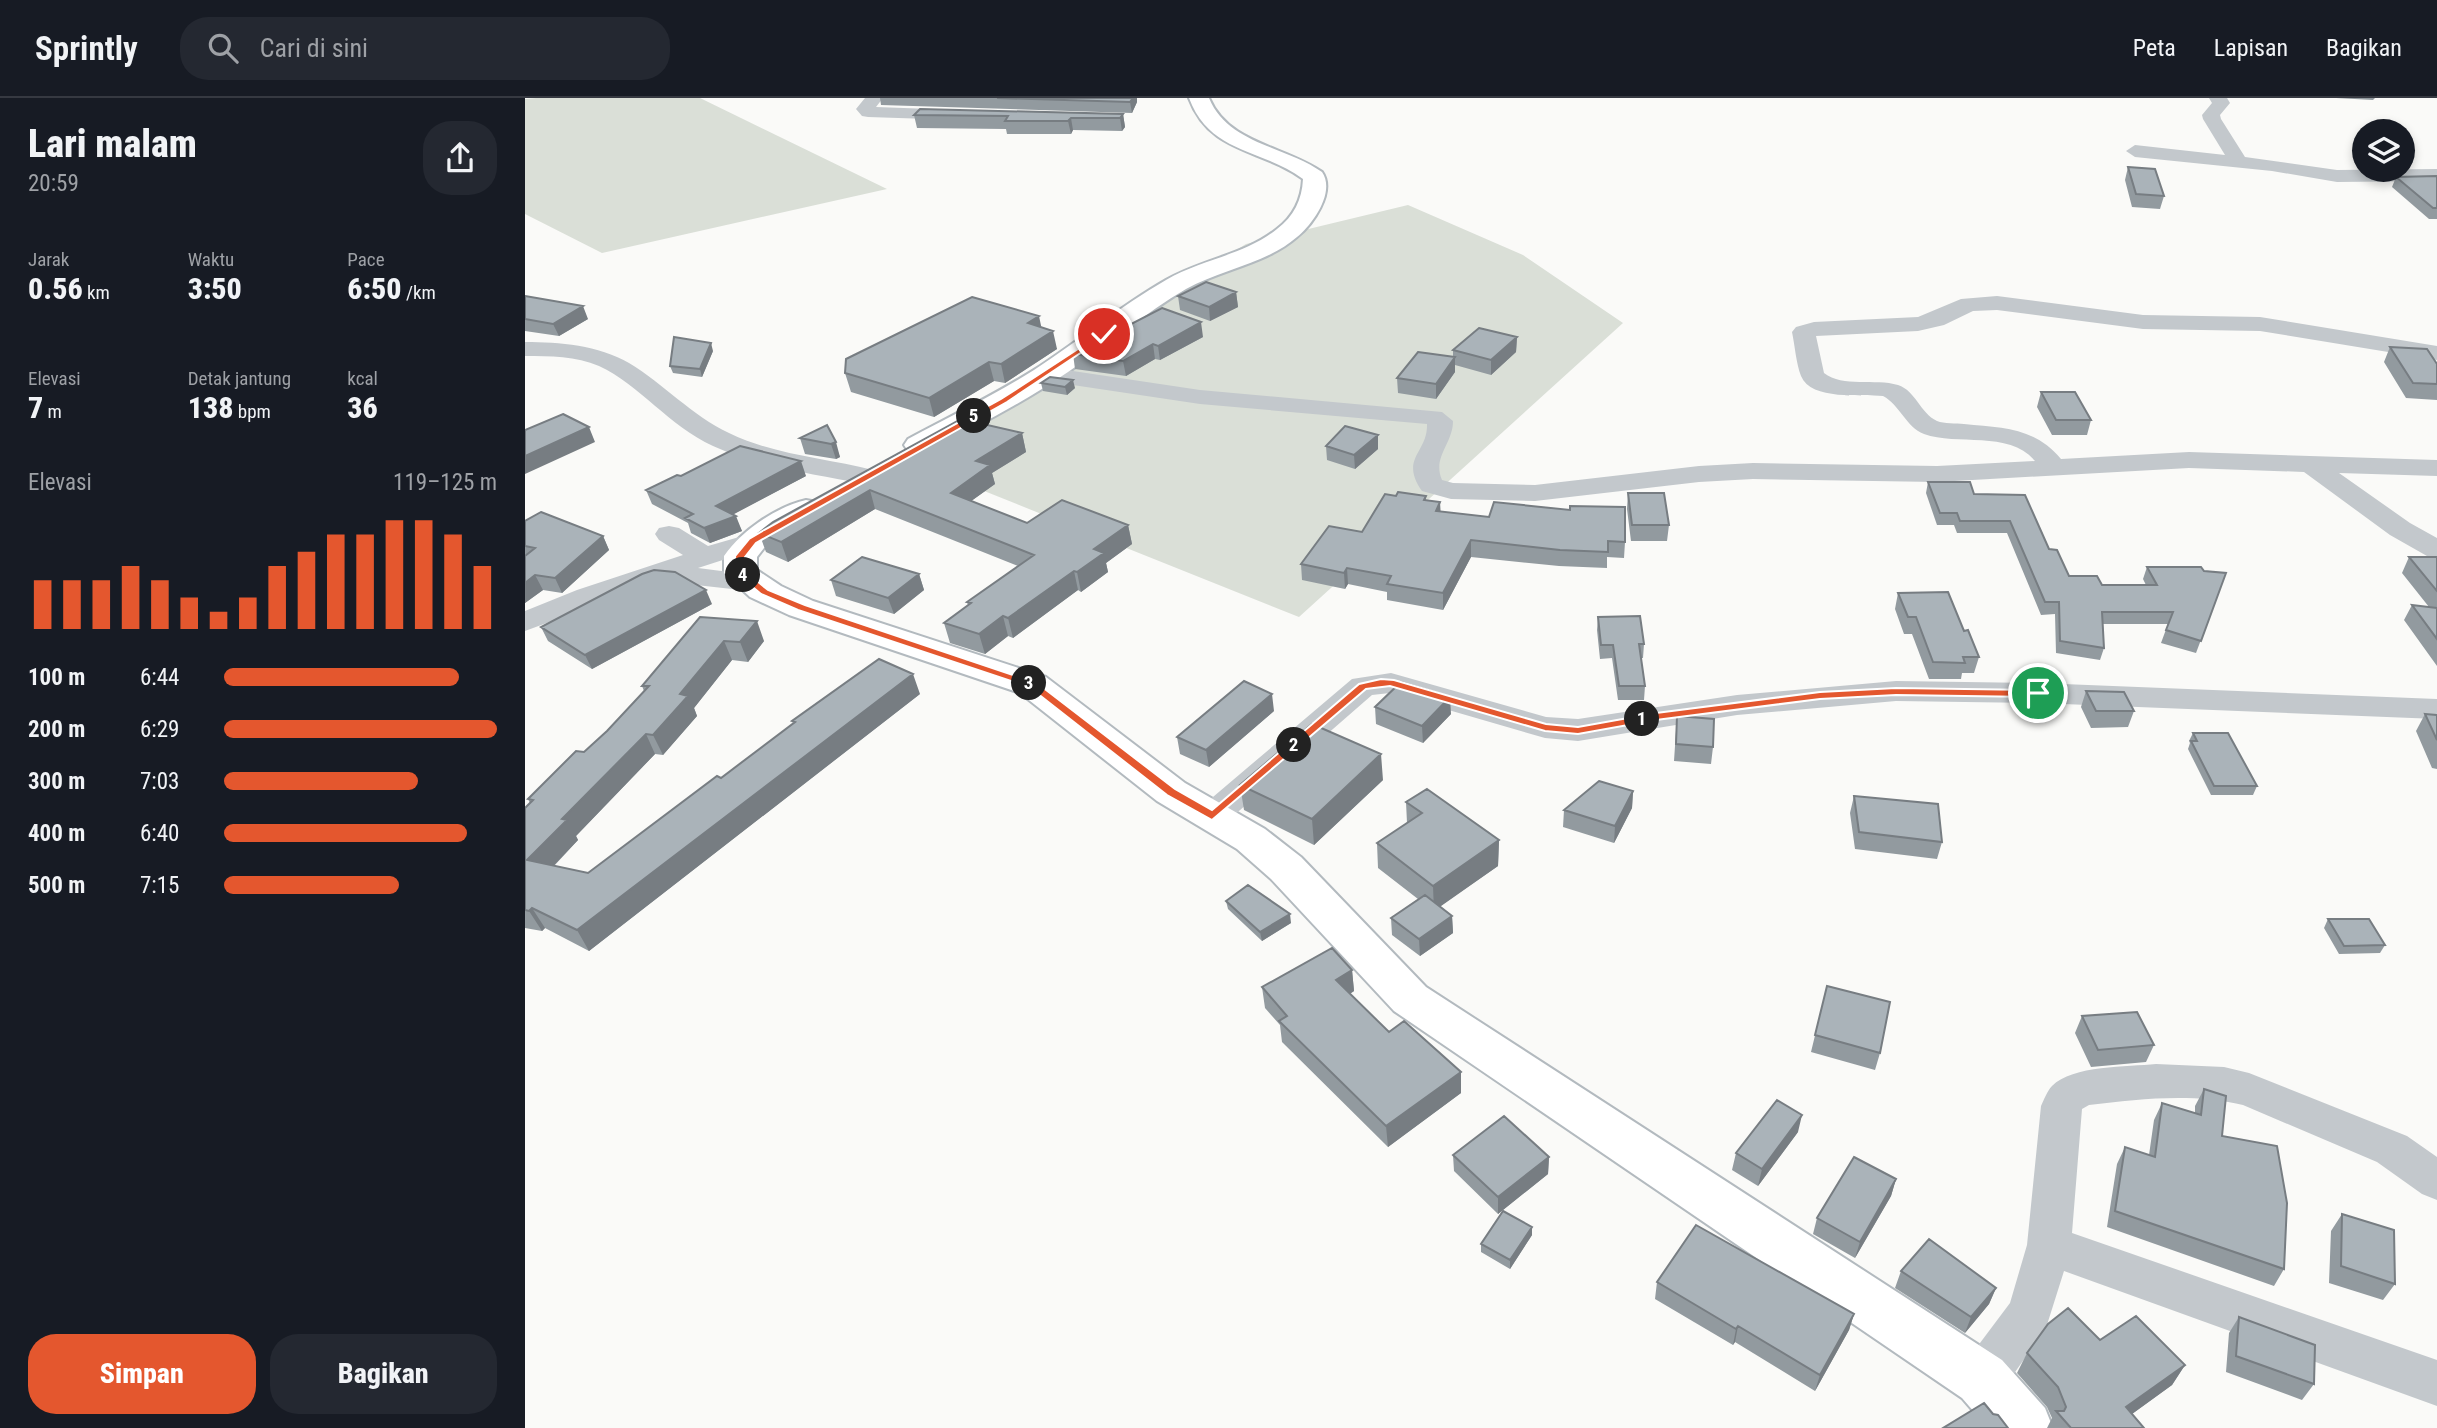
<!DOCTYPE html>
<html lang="id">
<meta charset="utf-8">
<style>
:root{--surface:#171b24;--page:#242831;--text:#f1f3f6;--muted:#9ea1a6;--line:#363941;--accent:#e4572e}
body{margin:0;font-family:"Roboto Condensed",sans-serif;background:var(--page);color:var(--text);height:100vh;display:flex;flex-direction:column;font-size:26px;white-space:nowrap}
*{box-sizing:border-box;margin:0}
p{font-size:23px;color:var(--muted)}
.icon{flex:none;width:38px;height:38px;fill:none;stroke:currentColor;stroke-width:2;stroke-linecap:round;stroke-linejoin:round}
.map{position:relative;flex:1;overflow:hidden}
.sheet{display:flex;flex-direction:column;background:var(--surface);width:525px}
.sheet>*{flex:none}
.tools{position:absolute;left:1827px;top:21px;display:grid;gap:14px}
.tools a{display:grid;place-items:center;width:63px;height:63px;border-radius:50%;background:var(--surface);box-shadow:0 4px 10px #0003;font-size:35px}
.pin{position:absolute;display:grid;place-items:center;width:60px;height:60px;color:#fff;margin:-30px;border:4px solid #fff;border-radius:50%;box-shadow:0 2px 7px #0007}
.km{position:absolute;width:35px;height:35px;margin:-18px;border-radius:50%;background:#222;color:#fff;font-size:19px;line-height:35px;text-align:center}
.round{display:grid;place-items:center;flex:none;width:74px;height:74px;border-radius:28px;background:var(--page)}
.head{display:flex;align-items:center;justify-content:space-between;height:119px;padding:0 28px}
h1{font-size:38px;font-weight:800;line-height:52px}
.figures{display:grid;grid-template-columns:repeat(3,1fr);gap:10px;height:119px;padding:7px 28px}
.figures div{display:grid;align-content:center}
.figures b{font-size:30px;font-weight:800}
.figures small{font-size:19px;font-weight:400}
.figures p{font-size:19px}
.chart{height:196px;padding:14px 28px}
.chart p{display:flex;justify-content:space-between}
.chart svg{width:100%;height:126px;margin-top:7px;stroke:var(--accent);stroke-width:6}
.cta{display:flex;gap:14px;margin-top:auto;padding:14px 28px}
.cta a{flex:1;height:80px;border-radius:28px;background:var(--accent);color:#fff;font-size:28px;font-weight:800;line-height:80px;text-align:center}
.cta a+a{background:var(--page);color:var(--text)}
ul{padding:0 28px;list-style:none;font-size:23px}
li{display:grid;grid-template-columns:112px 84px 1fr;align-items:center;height:52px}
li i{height:18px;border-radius:9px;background:var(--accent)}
header{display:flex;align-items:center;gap:42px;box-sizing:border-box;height:98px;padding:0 35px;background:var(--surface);border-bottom:2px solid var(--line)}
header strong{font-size:33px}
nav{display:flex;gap:38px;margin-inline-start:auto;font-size:24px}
.search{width:490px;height:63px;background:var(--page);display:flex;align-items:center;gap:18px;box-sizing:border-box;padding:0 24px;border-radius:28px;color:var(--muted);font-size:26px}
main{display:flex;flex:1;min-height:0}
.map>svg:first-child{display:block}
</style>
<header>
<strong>Sprintly</strong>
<div class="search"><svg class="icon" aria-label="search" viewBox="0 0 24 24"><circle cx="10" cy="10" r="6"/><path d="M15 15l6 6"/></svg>Cari di sini</div>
<nav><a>Peta</a><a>Lapisan</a><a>Bagikan</a></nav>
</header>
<main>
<section class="sheet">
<div class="head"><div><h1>Lari malam</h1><p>20:59</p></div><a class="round"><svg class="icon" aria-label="share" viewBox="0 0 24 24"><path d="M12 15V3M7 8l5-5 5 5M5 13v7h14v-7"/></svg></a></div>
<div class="figures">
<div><p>Jarak</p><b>0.56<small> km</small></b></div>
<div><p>Waktu</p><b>3:50</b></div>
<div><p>Pace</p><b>6:50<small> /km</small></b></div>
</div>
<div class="figures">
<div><p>Elevasi</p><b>7<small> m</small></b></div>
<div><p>Detak jantung</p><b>138<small> bpm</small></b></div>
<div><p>kcal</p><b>36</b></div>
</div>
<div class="chart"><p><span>Elevasi</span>119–125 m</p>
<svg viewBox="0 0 160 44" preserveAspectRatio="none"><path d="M5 44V27M15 44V27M25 44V27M35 44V22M45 44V27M55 44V33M65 44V38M75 44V33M85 44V22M95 44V17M105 44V11M115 44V11M125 44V6M135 44V6M145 44V11M155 44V22"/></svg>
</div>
<ul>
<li><b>100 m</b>6:44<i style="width:86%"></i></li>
<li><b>200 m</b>6:29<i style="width:100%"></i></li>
<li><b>300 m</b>7:03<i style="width:71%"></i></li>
<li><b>400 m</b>6:40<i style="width:89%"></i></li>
<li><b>500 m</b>7:15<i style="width:64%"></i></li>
</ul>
<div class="cta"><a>Simpan</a><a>Bagikan</a></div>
</section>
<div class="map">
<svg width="1912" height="1330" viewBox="0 0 1912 1330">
<rect width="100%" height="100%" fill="#fafaf8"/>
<!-- green -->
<path fill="#dadfd7" d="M11,0H175L362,91L77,155L0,116V1Z
M883,107L998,157L1098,225L774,519L374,359L721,146Z"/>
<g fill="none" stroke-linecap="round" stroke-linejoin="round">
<defs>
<path id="secondary" d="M664,0H684C703,46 760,48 797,74C811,94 787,127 772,139C741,166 697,171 661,191C620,215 583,247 543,274C499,304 452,328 405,353L394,356L383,353L379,347L383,341C426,318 469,297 509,272C554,243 595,208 641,182C677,161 720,157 752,131C769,118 777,102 778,81C736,50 685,56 664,0Z
M281,402L292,404L297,411L292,418L239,450L232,459V472L256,488L288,503L521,579L660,685L740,731L776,759L901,889L1477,1262L1520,1310L1528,1330H1463L1437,1300L869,913L746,781L712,751L632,703L495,595L264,517L225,499L199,475V458C216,433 251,409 281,402Z"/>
</defs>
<!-- secondary casing -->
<use href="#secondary" stroke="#b3babf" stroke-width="4"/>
<!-- minor -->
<path fill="#c3c8cc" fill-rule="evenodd" d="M340,0H358L351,9L434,12L443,17L434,22L343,19L337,18L331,11Z
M1684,0H1702L1705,5L1695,17L1696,21L1720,59L1812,72L1912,71V83L1812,84L1747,73L1610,59L1601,53L1610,47L1700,57L1678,21L1677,17L1687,5Z
M1472,198L1618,217L1735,219L1912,248V262L1735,233L1618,231L1472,212L1448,213L1419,227L1393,233L1291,238L1299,275C1318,290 1350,280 1373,287C1391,293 1395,315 1412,323C1419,326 1431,325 1439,326C1478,330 1509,329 1536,361L1664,354L1912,362V378L1814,375L1885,425L1912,440V460L1902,458L1865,437L1779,374L1664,370L1412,384L1228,381L1174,384L1010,403L926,401L897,393C874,360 903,355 902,326L675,306L521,283L512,281L509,276L512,271L521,269L675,292L917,314L928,323C928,346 907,359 917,382L928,385L1010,387L1174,368L1228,365L1412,368L1510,363C1485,332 1432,348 1399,336C1381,329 1375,307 1358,298C1337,296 1286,303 1276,278C1271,265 1270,248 1267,234L1271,229L1289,224L1393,219L1436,201Z
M0,244C35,244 73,247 104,265C139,286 166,317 204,335C249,357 300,360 348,372L352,378L348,384L339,386C289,376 235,369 188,348C144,328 115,287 74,268C51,258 25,258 0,258Z
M144,428L154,430L183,448L228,435L238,437L242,443L238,449L173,470L235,478L239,484L235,490L225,493L135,483L0,533V513L52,492L158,457L134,442L130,436L134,430Z
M866,575L1021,619L1053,621L1212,597L1371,583L1513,585L1912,601V621L1513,605L1371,603L1212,617L1053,643L1020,640L865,595L847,597L699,726L687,730L675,726L670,718L675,710L827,581Z
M1631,966L1699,969L1724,975L1882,1038L1912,1059V1102L1897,1096L1852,1064L1718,1007C1667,995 1615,1001 1564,1007L1557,1011L1547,1135L1912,1262V1308L1539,1173L1521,1230L1474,1297L1457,1304L1440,1297L1433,1281L1440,1265L1485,1205L1502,1147L1516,1008C1519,1002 1522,993 1527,988C1547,967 1603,969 1631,966Z"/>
<!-- secondary -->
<use href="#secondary" fill="#fff" fill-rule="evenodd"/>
</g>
<!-- wall -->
<path fill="#929a9f" d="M355,0H612V4L607,15L356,7Z
M1811,0H1850L1848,2Z
M598,16L600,29L597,33L548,32L546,36H482L481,31L392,30L389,17Z
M1603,69L1639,98L1635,111L1607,109L1600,82Z
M1912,78V121H1904L1867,89L1871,79Z
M711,194L713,209L685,223L655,212L653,198Z
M0,198L63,221L34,238L0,233Z
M516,229L532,251L480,285L469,283L409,319L326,294L320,275Z
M678,239L635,262L630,261L601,278L550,271L548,256Z
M992,239L991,254L966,277L930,267V274L911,301L873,295L872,280L928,259V252Z
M1865,249L1912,266V302L1881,300L1859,264Z
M188,253L177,279L148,275L145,268Z
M516,285L550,290L542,297L518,293Z
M1516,294L1566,322L1562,337H1527L1512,309Z
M302,327L315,359L311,361L280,356L275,340Z
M497,335L501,354L467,375L470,386L446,403L502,425L603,427L607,446L581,465L583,474L556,494L553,492L488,540L483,538L460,556L425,545L419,525L443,507L442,504L493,468L350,411L263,464L241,454L234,435L248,424Z
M853,337V351L830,371L802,362L801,348Z
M156,378H281L208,416L217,433L185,445L166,435L163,425L127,406L121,392Z
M1403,384L1449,396L1524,451L1544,478L1577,487H1621L1618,481L1622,469L1701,475L1671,555L1636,545L1643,526H1578L1579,550L1575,562L1531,555L1530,516L1516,517L1482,435H1432L1429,427H1412L1401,395Z
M1103,395L1144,427L1142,443H1106L1102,411Z
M871,398H901V402L916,414L1100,444L1099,460L1082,459V470L1034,468L946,459L918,512L862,502V494L823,486L820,491L777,482L776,466L837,434Z
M0,423L78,438L84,452L37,495L18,492L0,505Z
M1884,459H1912V568L1879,522L1887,507L1904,509L1877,475Z
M394,476L399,492L369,516L311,498L306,482Z
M1373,495L1439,533L1454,559L1449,575H1437L1436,581H1404L1387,536H1379L1370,511Z
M187,506L67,571L23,543L16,529Z
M175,519L239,543L223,564L207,562L169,610L172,618L138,657L130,656L51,738L53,742L29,768L63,775L196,680L268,626L267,623L395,596L64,853L20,830L17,833L0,830V710L5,705L3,701L59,654L82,633L119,593L117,588Z
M1073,519L1119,546L1118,560H1116L1120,588L1119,602H1093L1087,560L1075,561L1072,532Z
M1561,593L1609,613L1603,629L1566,630L1556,609Z
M850,609L926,616L898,645L851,626Z
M749,613L684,669L655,656L652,639Z
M1900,616L1912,617V671L1907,670L1891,633Z
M1152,618L1188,649L1186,666L1149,663Z
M1668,635L1732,688L1728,697H1686L1663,651L1665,645L1664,643Z
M858,682L789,747L719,712L715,687Z
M1108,693L1107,710L1089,745L1038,729L1039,712Z
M1329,698L1417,744L1412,761L1330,751L1325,715Z
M881,704L974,742L973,768L915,808L927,818L928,835L895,858L867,837L866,820L893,801L853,770L852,745L882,725Z
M701,803L766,825L737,843L703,811Z
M1803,821L1860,847L1855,855L1814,856L1799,830Z
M827,872L829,893L825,896L864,934L936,974V995L863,1049L757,944L755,927L740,910L737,889Z
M1302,888L1355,955L1350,972L1286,954Z
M1557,918L1629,947L1621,964L1566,969L1550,935Z
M1679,991L1697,1038L1759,1171L1749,1188L1582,1129L1592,1066L1600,1049L1624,1057L1629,1022L1637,1005L1670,1015V1008Z
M1273,1034L1233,1088L1207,1072L1211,1055Z
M928,1057L1024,1059L1023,1076L973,1116L929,1073Z
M1371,1081L1366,1098L1330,1160L1288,1136L1292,1120Z
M1817,1116L1870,1186L1858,1202L1804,1185L1806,1133Z
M1007,1129V1137L985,1171L956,1154V1146Z
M1376,1173L1471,1190L1464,1206L1440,1235L1370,1190Z
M1132,1184L1329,1216L1324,1232L1290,1293L1210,1244L1208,1247L1130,1201Z
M1714,1219L1789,1286L1777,1302L1701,1274L1704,1235Z
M1575,1242L1660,1267L1647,1287L1607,1316L1619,1330H1522L1527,1320L1522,1309L1492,1275L1502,1255Z"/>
<!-- shaded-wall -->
<path fill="#777d82" d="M608,0H612V4L607,15L605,4Z
M598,16L600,29L597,33L595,20Z
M546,20L548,32L546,36L543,23Z
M711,194L713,209L685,223L684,209Z
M58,208L63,221L34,238L28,226Z
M514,218L518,237L503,225Z
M676,224L678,239L635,262L633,248Z
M528,233L532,251L480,285L476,266Z
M992,239L991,254L966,277V262Z
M186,245L188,253L177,279L175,271Z
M628,246L630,261L601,278L598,263Z
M930,259V274L911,301V286Z
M464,264L469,283L409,319L404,300Z
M548,282L550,290L542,297L540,289Z
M64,329L70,344L0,376V358Z
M497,335L501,354L467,375L470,386L431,414L426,395L451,363Z
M853,337V351L830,371L829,357Z
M311,344L315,359L311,361L306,346Z
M276,363L281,378L196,423L191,408Z
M345,392L350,411L263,464L256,444Z
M915,404L916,420L911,413Z
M211,418L217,433L185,445L179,430Z
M603,427L607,446L581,465L583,474L556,494L552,474L569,451Z
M78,438L84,452L37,495L30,480Z
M946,442V459L918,512V495Z
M822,470L823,486L820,491L819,475Z
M549,473L553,492L488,540L483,520Z
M394,476L399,492L369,516L363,500Z
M10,477L18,492L0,505V485Z
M181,492L187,506L67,571L60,557Z
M478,518L483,538L460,556L454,536Z
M232,523L239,543L223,564L215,544Z
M199,543L207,562L169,610L172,618L138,657L128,637L155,596Z
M388,576L395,596L64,853L52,832Z
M747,596L749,613L684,669L681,652Z
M925,599L926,616L898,645L897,628Z
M121,636L130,656L51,738L53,742L14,783L2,762L37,721Z
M856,656L858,682L789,747L787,721Z
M1108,693L1107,710L1089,745L1090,728Z
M974,742L973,768L909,813L908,788Z
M7,810L20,830L17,833L4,813Z
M765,816L766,825L737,843L735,834Z
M927,818L928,835L895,858L894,841Z
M827,872L829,893L813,903L811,882Z
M936,974V995L863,1049L861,1028Z
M1277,1017L1273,1034L1233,1088L1237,1071Z
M1024,1059L1023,1076L973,1116V1099Z
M1371,1081L1366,1098L1330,1160L1335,1144Z
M1007,1129V1137L985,1171V1162Z
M1471,1190L1464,1206L1440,1235L1446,1219Z
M1329,1216L1324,1232L1290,1293L1295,1277Z
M1213,1228L1210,1244L1208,1247L1211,1231Z
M1660,1267L1647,1287L1589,1329L1601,1309Z"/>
<!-- building -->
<path fill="#aab3b9" stroke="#777d82" stroke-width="2" d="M472,0H608L605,4Z
M395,11L598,16L595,20H546L543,23H480L483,18L389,17Z
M1603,69L1630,71L1639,98L1611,96Z
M1912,78V110H1908L1871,79Z
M681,184L711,194L684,209L653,198Z
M0,198L58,208L28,226L0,221Z
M447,199L514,218L503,225L528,233L476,266L464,264L404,300L320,275L321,261Z
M637,210L676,224L633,248L628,246L598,263L548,256Z
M954,230L992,239L966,262L928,252Z
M149,239L186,245L175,271L145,268Z
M1865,249L1902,251L1912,266V286L1888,285Z
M893,254L930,259L911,286L872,280Z
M525,279L548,282L540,289L516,285Z
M1516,294H1550L1566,322H1531Z
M38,316L64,329L0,358V332Z
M436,321L497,335L451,363L465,367L426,395L502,425L537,402L603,427L569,451L579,455L552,474L549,473L483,520L478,518L454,536L419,525L446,505L442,504L509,457L345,392L256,444L234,435L248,424Z
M302,327L311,344L306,346L275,340Z
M820,328L853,337L829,357L801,348Z
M215,348L276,363L191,408L211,418L179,430L160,420L168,416L121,392L152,377L156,378Z
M1403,384H1445L1449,396L1500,397L1524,451L1532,452L1544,478H1572L1577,487H1632L1622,469H1676L1679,473L1701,475L1676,543L1641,532L1648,514H1577L1579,550L1535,543L1534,504H1520L1485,423H1435L1432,415H1415Z
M873,394L901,398L899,402L915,404L911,413L964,419L969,404L1045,412V408L1100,409V444L1083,443V454L1035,452L946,442L918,495L862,486L866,478L822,470L819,475L776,466L804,428L837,434L860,396L871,398Z
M1103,395H1139L1144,427H1107Z
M16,414L78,438L30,480L10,477L0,485V458L10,450L0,448V423Z
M337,459L394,476L363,500L306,482Z
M1884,459H1912V493Z
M129,472L150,474L181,492L60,557L16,529L117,476Z
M1423,494L1439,533L1443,532L1454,559H1438L1440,565L1408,564L1391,519H1383L1373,495Z
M1887,507L1912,510V541Z
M1115,518L1119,546H1114L1120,588H1094L1088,547H1076L1073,519Z
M175,519L232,523L215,544L199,543L155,596L163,598L128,637L121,636L37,721L42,722L2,762L63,775L192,678L196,680L270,624L267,623L354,561L388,576L52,832L7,810L4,813L0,812V710L8,702L3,701L51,653L59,654L82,633L124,588H117Z
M719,583L747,596L681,652L652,639Z
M876,584L925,599L897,628L850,609Z
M1561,593L1599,594L1609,613H1571Z
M1900,616L1912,617V642Z
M1152,618L1189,621L1188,649L1151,646Z
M787,626L856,656L787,721L715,687Z
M1668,635H1703L1732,688H1689L1666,643H1672Z
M1074,683L1108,693L1090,728L1039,712Z
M902,691L974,742L908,788L852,745L897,715L881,704Z
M1329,698L1413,706L1417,744L1334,734Z
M723,787L765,816L735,834L701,803Z
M900,797L927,818L894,841L866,820Z
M1803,821H1844L1860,847L1819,848Z
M807,850L827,872L811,882L864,934L879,923L936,974L861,1028L754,923L762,918L737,889Z
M1302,888L1365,904L1355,955L1290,937Z
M1612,914L1629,947L1573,952L1557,918Z
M1679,991L1701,998L1697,1038L1752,1048L1762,1105L1759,1171L1590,1113L1600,1049L1630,1059L1637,1005L1676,1017Z
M1252,1002L1277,1017L1237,1071L1211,1055Z
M979,1018L1024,1059L973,1099L928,1057Z
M1329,1059L1371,1081L1335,1144L1292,1120Z
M978,1113L1007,1129L985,1162L956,1146Z
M1817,1116L1869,1132L1870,1186L1816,1168Z
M1171,1127L1329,1216L1295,1277L1213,1228L1211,1231L1132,1184Z
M1404,1141L1471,1190L1446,1219L1376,1173Z
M1543,1210L1575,1242L1611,1218L1660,1267L1601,1309L1619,1330H1546L1531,1313H1539L1541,1309L1533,1289L1502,1255L1523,1226Z
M1714,1219L1790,1247L1789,1286L1711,1258Z
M1459,1305L1468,1316L1473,1317L1483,1330H1418Z"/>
<!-- route -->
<path fill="#e4572e" stroke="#fff" stroke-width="2" d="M579,234L581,238L482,304L231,445L220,459L221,474L243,492L280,507L512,585L650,691L687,712L834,586L856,581L869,582L1021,626L1053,629L1131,615L1295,594L1371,590L1513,592L1518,595L1513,599L1371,597L1295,601L1131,622L1053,636L1020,633L865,588L841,591L687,722L642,697L504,589L273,512L236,496L211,475L210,458L224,441L239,432L476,301Z"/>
</svg>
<div class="tools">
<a><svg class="icon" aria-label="layers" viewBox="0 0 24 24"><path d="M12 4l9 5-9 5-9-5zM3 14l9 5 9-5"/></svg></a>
</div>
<div class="pin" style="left:1513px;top:595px;background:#1e9e55"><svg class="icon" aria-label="arrive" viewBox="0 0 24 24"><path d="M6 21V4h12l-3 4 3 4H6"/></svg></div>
<div class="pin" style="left:579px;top:236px;background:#d93025"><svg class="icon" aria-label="check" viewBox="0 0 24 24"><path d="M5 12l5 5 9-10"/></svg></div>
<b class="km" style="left:1117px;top:621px">1</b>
<b class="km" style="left:769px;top:647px">2</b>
<b class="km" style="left:504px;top:585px">3</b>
<b class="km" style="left:218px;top:477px">4</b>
<b class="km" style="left:449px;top:318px">5</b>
</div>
</main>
